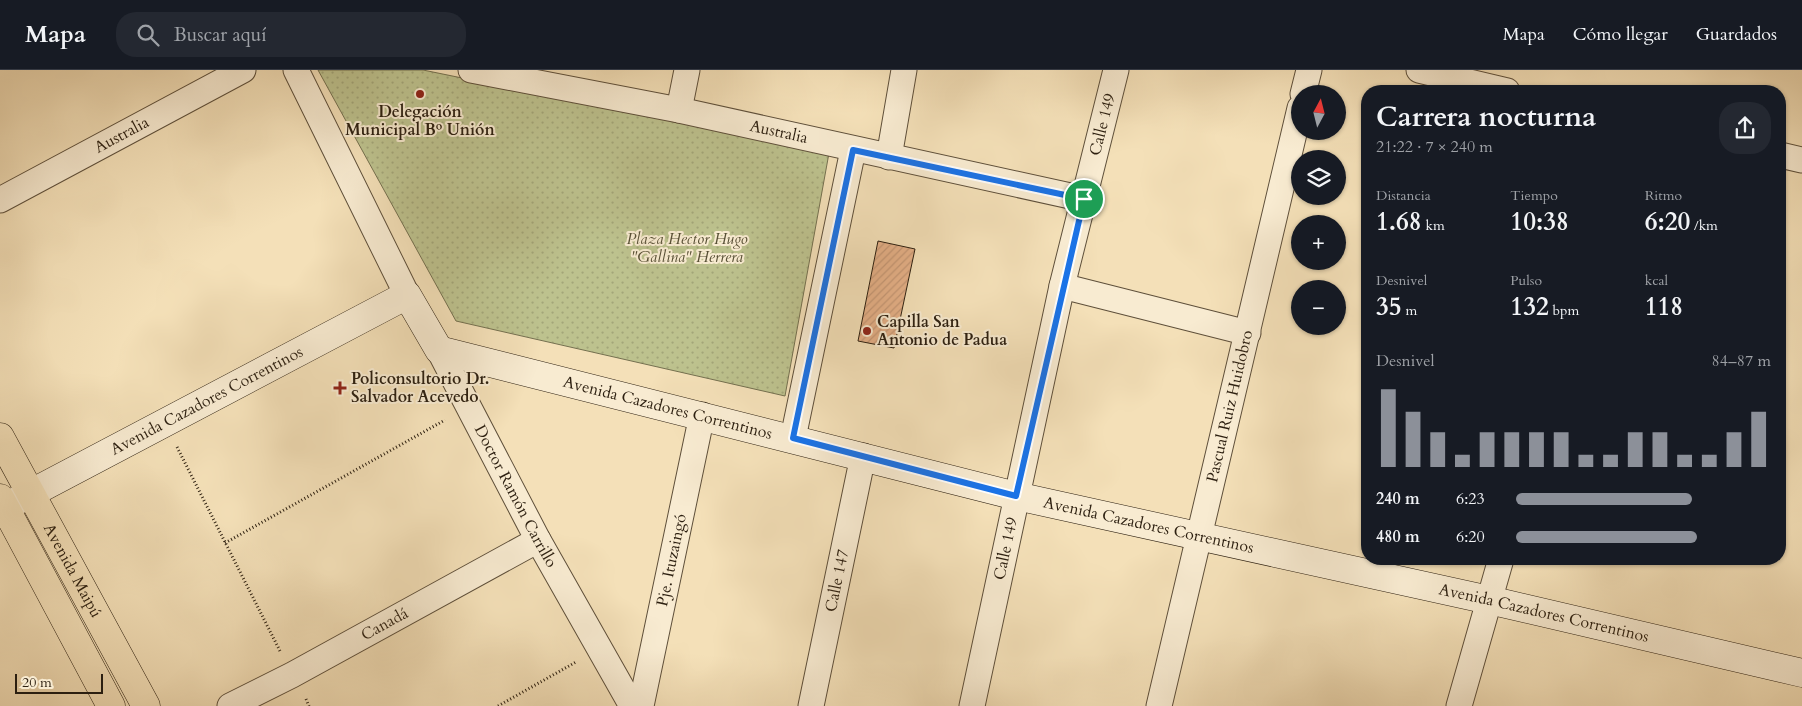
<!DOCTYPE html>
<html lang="es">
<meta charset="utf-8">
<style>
:root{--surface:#171b24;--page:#242831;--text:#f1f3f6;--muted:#9ea1a6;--line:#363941;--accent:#8c9099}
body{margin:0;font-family:Cardo,serif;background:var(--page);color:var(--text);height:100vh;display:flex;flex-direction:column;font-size:19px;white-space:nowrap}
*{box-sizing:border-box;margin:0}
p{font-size:16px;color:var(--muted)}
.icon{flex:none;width:28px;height:28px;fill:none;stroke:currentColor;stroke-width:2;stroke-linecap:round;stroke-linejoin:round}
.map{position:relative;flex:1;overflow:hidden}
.sheet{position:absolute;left:1361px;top:15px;width:425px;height:480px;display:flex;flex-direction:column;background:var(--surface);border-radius:20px;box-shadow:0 1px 4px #0004}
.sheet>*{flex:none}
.needle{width:32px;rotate:7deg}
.buttons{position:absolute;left:1291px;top:15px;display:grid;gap:10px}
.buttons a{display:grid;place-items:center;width:55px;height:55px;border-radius:50%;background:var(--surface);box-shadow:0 1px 4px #0004;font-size:25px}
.scale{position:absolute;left:15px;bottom:12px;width:88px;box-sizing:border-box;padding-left:5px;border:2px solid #2c1f10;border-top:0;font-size:14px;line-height:18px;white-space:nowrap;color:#2c1f10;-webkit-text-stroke:4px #f8ebd1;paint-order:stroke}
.pin{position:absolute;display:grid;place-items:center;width:42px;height:42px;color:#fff;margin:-21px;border:2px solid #fff;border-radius:50%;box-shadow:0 1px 5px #0007}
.round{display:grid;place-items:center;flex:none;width:52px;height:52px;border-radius:20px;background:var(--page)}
.summary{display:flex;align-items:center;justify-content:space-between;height:85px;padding:0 15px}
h1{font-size:28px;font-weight:800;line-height:38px}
.figures{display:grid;grid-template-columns:repeat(3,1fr);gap:8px;height:85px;padding:5px 15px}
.figures div{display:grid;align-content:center}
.figures b{font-size:25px;font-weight:800}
.figures small{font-size:14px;font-weight:400}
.figures p{font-size:14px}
.chart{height:140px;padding:10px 15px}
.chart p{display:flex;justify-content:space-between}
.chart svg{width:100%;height:90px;margin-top:5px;stroke:var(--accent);stroke-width:6}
ul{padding:0 15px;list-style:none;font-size:16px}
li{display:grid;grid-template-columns:80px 60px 1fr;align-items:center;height:38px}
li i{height:12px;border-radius:6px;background:var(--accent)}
header{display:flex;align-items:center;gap:30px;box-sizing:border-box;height:70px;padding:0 25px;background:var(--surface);border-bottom:1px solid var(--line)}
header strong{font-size:24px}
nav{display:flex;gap:28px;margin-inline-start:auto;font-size:18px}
.search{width:350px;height:45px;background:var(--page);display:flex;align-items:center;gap:12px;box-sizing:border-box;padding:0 18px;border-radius:20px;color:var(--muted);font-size:19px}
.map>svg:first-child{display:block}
</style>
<header>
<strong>Mapa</strong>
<div class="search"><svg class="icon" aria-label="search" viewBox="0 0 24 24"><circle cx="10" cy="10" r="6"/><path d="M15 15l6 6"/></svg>Buscar aquí</div>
<nav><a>Mapa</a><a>Cómo llegar</a><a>Guardados</a></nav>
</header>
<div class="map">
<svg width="1802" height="636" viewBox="0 0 1802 636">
<defs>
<pattern id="park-dots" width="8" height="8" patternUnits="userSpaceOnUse" patternTransform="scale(1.25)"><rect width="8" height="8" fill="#bdc28e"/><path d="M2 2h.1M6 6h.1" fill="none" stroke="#a3a679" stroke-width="1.8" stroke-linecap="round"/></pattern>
<pattern id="building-hatch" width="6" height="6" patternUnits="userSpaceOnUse" patternTransform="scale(1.25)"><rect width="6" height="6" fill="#e5b087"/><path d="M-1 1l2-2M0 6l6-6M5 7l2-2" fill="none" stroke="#c59774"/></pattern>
</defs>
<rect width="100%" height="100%" fill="#f4e0b8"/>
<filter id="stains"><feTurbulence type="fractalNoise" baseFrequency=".004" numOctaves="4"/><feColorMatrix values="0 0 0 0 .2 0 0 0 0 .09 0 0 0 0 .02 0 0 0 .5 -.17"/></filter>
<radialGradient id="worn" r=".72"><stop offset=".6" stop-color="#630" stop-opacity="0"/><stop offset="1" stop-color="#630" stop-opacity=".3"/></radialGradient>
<!-- park -->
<path fill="url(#park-dots)" stroke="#74704f" d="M318,0H423L829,83L785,326L456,251Z"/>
<!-- building -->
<path fill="url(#building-hatch)" stroke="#2c1f10" d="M878,171L915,179L894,278L858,271Z"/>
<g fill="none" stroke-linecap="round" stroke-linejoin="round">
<defs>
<g id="street">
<path d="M296,0L407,225"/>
<path id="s1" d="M471,0L679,40L1084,129"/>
<path d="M1419,0L1507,21"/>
<path d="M1303,24L1309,0"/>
<path d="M679,40L687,0"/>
<path d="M1780,85L1802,90"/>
<path d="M889,87L904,0"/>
<path id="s2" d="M0,130L243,0"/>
<path d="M1062,216L1248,263"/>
<path id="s3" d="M439,280L538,470L632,636"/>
<path d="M793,368L853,80"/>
<path id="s4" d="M230,636L292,605L538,470"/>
<path id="s5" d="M641,636L702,345"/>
<path id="s6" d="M811,636L863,386"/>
<path id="s7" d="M972,636L1062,216L1116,0"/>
<path id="s8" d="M1159,636L1300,38"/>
<path d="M1459,636L1501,489"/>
</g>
<g id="secondary">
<path id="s9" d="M5,437L407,225L439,280L1016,426L1489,530L1802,603"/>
</g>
<g id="primary">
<path id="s10" d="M0,367L146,636"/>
<path d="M0,428L111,636"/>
</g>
</defs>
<!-- street casing -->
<use href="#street" stroke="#5e4f3a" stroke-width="27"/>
<!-- secondary casing -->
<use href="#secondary" stroke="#2c1f10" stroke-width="29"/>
<!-- primary casing -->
<use href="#primary" stroke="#2c1f10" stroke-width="29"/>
<!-- path -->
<path stroke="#2c1f10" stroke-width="3" stroke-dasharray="1 2.5" stroke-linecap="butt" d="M177,377L280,581
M225,473L445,350
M306,629L309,636
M498,636L576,592"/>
<!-- street -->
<use href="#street" stroke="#f8ebd1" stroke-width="25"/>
<!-- secondary -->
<use href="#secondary" stroke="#f8ebd1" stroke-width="28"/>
<!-- primary -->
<use href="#primary" stroke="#f4e0b8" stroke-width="28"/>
</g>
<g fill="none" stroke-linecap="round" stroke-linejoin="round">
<defs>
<path id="route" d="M853,80L1084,129L1016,426L793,368Z"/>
</defs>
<!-- route casing -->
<use href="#route" stroke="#fff" stroke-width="10"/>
<!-- route -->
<use href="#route" stroke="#1a73e8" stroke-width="6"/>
</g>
<!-- markers -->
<g fill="#8f2418" stroke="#f8ebd1" stroke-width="2">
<circle cx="420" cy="24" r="5"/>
<circle cx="867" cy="261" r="5"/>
<path d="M337.5 310.5h5v5h5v5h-5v5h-5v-5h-5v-5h5z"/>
</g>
<g text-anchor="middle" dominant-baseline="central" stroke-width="4" stroke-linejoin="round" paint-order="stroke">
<!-- poi labels -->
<g font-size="16" font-weight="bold" fill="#2c1f10" stroke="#f8ebd1" text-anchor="start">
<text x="420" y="42" text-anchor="middle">Delegación<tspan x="420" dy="18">Municipal Bº Unión</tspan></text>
<text x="877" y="252">Capilla San<tspan x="877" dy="18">Antonio de Padua</tspan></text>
<text x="351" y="309">Policonsultorio Dr.<tspan x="351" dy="18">Salvador Acevedo</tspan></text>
</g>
<!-- street labels -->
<g font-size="16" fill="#2c1f10" stroke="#f8ebd1">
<text stroke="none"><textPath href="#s7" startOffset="596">Calle 149</textPath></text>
<text stroke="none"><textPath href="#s1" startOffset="314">Australia</textPath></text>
<text stroke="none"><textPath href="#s2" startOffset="138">Australia</textPath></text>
<text stroke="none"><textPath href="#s9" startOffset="228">Avenida Cazadores Correntinos</textPath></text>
<text stroke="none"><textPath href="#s9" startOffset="754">Avenida Cazadores Correntinos</textPath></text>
<text stroke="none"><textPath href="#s8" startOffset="308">Pascual Ruiz Huidobro</textPath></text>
<text stroke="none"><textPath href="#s3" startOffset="165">Doctor Ramón Carrillo</textPath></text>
<text stroke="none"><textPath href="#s9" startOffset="1249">Avenida Cazadores Correntinos</textPath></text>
<text stroke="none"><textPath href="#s7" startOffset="161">Calle 149</textPath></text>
<text stroke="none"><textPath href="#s5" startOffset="149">Pje. Ituzaingó</textPath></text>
<text stroke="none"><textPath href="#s10" startOffset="152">Avenida Maipú</textPath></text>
<text stroke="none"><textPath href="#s6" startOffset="128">Calle 147</textPath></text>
<text stroke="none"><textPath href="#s9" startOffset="1654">Avenida Cazadores Correntinos</textPath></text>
<text stroke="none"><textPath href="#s4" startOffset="175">Canadá</textPath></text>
</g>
<!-- park labels -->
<g font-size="16" font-style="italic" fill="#585036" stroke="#f8ebd1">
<text x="687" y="169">Plaza Hector Hugo<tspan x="687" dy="18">"Gallina" Herrera</tspan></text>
</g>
</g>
<rect width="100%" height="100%" filter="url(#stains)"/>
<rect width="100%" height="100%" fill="url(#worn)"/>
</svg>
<div class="buttons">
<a><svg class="needle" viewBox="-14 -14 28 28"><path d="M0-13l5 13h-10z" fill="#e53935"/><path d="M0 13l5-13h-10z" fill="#9ea1a6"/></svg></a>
<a><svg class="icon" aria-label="layers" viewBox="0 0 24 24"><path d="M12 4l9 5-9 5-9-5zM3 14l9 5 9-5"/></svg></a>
<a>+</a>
<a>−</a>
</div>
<div class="scale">20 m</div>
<div class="pin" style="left:1084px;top:129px;background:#1e9e55"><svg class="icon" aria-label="arrive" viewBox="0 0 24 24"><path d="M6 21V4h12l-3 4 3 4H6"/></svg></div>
<section class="sheet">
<div class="summary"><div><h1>Carrera nocturna</h1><p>21:22 · 7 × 240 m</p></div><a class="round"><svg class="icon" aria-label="share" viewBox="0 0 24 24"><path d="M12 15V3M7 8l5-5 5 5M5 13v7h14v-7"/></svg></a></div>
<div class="figures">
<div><p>Distancia</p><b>1.68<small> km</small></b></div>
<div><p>Tiempo</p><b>10:38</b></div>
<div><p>Ritmo</p><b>6:20<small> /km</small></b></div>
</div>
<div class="figures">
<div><p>Desnivel</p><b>35<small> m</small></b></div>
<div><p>Pulso</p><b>132<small> bpm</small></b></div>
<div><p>kcal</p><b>118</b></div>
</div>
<div class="chart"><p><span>Desnivel</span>84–87 m</p>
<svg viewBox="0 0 160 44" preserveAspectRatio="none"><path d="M5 44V6M15 44V17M25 44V27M35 44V38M45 44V27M55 44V27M65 44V27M75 44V27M85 44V38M95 44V38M105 44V27M115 44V27M125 44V38M135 44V38M145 44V27M155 44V17"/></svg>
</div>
<ul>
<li><b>240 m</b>6:23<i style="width:69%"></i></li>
<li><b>480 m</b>6:20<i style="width:71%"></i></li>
</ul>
</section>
</div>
